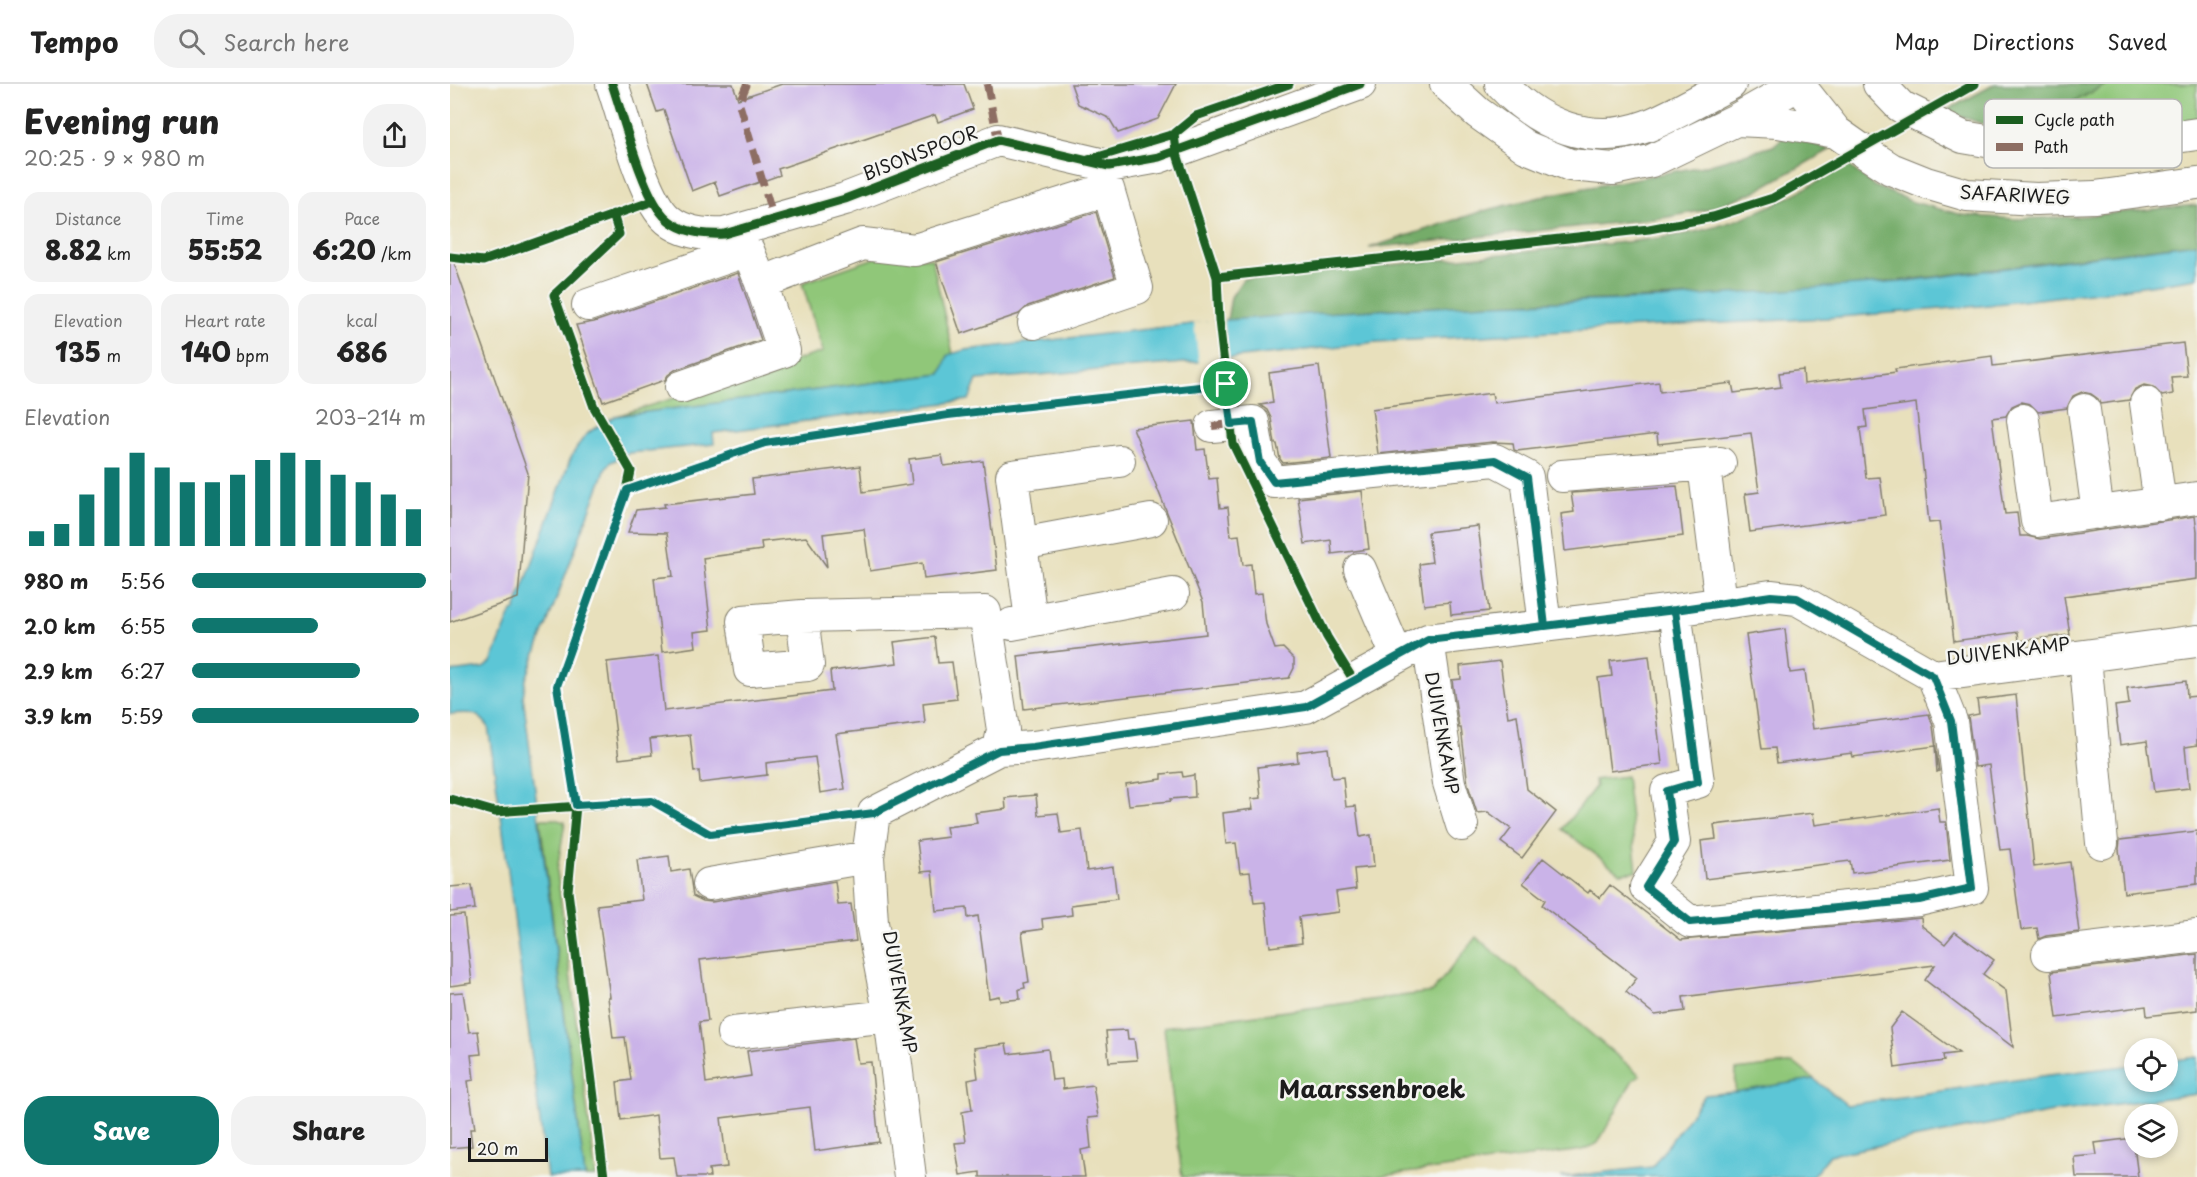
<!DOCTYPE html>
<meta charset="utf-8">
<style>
:root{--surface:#fff;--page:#f2f2f2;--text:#222;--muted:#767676;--line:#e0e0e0;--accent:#0f766e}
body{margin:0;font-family:"Playpen Sans",sans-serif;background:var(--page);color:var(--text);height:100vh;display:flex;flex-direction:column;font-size:22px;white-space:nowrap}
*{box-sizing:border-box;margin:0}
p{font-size:20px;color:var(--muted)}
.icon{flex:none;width:33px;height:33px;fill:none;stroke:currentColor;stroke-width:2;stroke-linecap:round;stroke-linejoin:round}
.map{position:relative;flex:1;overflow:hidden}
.sheet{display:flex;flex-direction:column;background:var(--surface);width:450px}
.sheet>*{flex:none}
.tools{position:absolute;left:1674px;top:954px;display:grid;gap:12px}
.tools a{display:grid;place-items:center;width:54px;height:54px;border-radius:50%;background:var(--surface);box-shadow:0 3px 9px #0003;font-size:30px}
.scale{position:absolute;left:18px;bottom:15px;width:80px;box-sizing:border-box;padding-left:6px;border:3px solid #1c1c1c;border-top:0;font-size:16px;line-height:21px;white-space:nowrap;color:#1c1c1c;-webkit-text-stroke:4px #f6f6f2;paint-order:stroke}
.pin{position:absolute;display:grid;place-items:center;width:51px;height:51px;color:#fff;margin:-26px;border:3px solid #fff;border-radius:50%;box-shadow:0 2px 6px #0007}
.round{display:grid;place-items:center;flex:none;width:63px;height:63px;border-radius:24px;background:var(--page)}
.overview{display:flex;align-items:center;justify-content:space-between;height:102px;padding:0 24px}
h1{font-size:33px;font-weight:800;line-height:45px}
.stats{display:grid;grid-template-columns:repeat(3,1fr);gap:9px;height:102px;padding:6px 24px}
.stats div{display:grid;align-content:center;border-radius:15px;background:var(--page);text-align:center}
.stats b{font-size:26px;font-weight:800}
.stats small{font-size:16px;font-weight:400}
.stats p{font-size:16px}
.chart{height:168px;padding:12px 24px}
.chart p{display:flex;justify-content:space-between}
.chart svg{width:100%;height:108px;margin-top:6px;stroke:var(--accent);stroke-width:6}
.action{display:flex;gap:12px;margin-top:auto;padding:12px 24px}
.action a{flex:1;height:69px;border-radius:24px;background:var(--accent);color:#fff;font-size:24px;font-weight:800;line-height:69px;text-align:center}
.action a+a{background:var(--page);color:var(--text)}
ul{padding:0 24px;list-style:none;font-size:20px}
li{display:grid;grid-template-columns:96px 72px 1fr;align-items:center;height:45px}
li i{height:15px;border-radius:8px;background:var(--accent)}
header{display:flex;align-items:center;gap:36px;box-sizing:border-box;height:84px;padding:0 30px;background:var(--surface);border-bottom:2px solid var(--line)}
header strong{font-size:28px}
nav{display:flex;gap:33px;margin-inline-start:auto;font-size:21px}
.search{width:420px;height:54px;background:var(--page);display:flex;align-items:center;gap:15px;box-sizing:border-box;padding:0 21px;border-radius:24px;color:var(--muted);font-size:22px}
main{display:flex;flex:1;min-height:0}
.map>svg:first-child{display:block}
</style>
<header>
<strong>Tempo</strong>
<div class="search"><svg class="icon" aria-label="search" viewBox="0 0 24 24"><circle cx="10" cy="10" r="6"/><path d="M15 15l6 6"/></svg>Search here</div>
<nav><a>Map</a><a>Directions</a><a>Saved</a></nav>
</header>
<main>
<section class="sheet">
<div class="overview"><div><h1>Evening run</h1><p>20:25 · 9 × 980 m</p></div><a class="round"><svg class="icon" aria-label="share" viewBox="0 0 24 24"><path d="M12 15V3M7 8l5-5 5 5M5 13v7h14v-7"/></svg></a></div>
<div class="stats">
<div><p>Distance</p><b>8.82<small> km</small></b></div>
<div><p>Time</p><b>55:52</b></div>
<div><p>Pace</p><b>6:20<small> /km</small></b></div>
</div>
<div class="stats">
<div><p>Elevation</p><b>135<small> m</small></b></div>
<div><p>Heart rate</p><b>140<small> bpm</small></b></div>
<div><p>kcal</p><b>686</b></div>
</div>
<div class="chart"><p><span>Elevation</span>203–214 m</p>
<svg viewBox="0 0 160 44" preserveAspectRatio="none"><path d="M5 44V38M15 44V35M25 44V23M35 44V12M45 44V6M55 44V12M65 44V18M75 44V18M85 44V15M95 44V9M105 44V6M115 44V9M125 44V15M135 44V18M145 44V23M155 44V29"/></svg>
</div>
<ul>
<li><b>980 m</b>5:56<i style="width:100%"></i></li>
<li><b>2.0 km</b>6:55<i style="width:54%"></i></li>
<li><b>2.9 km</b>6:27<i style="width:72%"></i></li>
<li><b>3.9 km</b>5:59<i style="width:97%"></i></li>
</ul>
<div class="action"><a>Save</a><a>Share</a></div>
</section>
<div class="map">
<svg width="1747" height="1093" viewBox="0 0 1747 1093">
<rect width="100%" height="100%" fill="#f6f6f2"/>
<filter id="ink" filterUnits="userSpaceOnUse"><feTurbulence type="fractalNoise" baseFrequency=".0167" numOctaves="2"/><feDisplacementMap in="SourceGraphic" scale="12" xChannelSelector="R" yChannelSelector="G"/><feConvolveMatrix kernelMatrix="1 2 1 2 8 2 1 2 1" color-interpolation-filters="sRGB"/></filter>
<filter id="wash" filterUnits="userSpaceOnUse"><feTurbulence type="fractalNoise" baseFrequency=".008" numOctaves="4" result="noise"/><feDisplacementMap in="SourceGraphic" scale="24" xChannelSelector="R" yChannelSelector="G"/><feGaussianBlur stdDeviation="1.35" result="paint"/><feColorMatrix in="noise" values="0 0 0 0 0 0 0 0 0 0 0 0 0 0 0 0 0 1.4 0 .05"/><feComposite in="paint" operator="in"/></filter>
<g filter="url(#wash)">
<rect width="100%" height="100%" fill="#e8e0bc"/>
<!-- green -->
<path fill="#90c779" stroke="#56724a" stroke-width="1.5" d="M1657,0H1747V36C1693,43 1640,51 1585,47L1621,19Z
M439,169L482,175L503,270L498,272L491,290L166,332L373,268L352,199Z
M1176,692L1187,787L1170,789L1112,745L1146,702L1144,696Z
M90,735H104L115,738L107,787L146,1093H135Z
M1026,853L1190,991L1183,996L1148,1059L1133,1066L924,1093H732L714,943L982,908Z
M1344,979L1364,995L1285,1008L1286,986Z"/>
<!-- forest -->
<path fill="#74ac69" stroke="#486442" stroke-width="1.5" d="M1545,0H1657L1621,19L1585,47L1545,44L1495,27Z
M1337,50L1380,66L1304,108L1256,126L1213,134L919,164L1033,127L1103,110L1253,82L1323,62Z
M1398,81L1424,102L1463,118L1513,131L1565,135L1622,133L1747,121V159C1611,175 1476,197 1339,207C1239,214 1140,216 1041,220C953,224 865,229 777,236L781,213L793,195L1185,157C1206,154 1228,152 1249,147C1303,135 1351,107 1398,81Z"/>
<!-- water -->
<path fill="#5bc6d6" stroke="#3c7179" stroke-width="1.5" d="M1747,159V194L1665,206L1530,222L1376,234L1189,243L927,258L746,278L527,296L519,316L263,349L264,360L179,369L161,378L156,384L76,595L73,612L135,1093H97L52,739L38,642C26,626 19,629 0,630V588L33,584L41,578L62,527L65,526L120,376C133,349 140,346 166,332L491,290L498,271L515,266L777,236L872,229L1041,220L1209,215L1450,198Z
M1747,973V1010L1603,1028L1380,1071L1362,1093H1111L1202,1083L1255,1011L1285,1008L1364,995L1397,1021L1599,991L1684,981V998H1718V977Z"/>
<!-- pier -->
<path fill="#e8e0bc" d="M774,235L779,275L749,279L744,239Z"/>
<g id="blocks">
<!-- building -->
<path fill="#cab3e8" d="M197,0H283L288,15L332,0H514L523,25L488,38L485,31L328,85L330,91L270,112L265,98L242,107L214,26L207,28Z
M621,0H726L708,35L668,49L659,34L628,20Z
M646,128L665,193L578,222L569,230L511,250L486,178Z
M3,176L78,389L68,514L0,538V177Z
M288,189L311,256L225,286L218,291L215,296L153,318L126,241L144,238Z
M1733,259L1737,292L1721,293L1723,310L1712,312L1703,303L1694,301L1685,305L1679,316L1650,320L1648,315L1641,310L1632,308L1623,312L1617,324L1588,328L1580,320L1571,318L1562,322L1556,332L1542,334L1555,430L1567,429L1570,452H1577L1590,455L1745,432L1747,447V495L1614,512L1620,551L1569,557L1568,548L1504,557L1489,438L1479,439L1466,319L1415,326L1417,343L1410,344L1416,394L1430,393L1435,431L1300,448L1295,410L1309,408L1301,349L1208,360L1207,350L1067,367L1064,366L1063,359L1043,358L928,370L922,325L1042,309L1044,319L1209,298L1210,308L1282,299L1284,309L1331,303L1329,289L1353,286L1354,300L1446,288L1445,285L1542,272L1543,282Z
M869,282L881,374L833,379L830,375L827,360H825L821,334L817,326L810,321L823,319L819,289Z
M744,337L747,366L755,365L759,395L767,394L770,424L778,423L781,452L789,451L793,481L801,480L804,510L812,509L816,540L825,565L833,564L844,575V584L839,594L574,625L568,572L756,550L753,518L683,344Z
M492,371L494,382L533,377L547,486L474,495L472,479L420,487L414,445L373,450L377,483L356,453L311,458L312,466L253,474L261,546L244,548L246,563L212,568L204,494L223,492L217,449L178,448L186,426L215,423L214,420L304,410L302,395L410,382L413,408L462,400L459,375Z
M1227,402L1233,452L1115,467L1111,430L1124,428L1121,409Z
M912,407L919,465L882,470L881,456L855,460L848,414Z
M1028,442L1039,527L1001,531L1000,518L974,521L969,480L982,478L978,448Z
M1335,545L1340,589L1355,587L1363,645L1479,630L1483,642L1489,687L1487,688L1485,662L1403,673L1402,669L1327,679L1325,664L1312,665L1296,551Z
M485,553L488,579L502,578L507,615L473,619L475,639L386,650L395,705L370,709L365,673L316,679L317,691L250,699L249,687L244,688L240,651L200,655L202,671L169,675L157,578L208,572L214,627L382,607L380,587L447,579L444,558Z
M1199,572L1212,680L1160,687L1148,594L1162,592L1160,577Z
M1050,577L1058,633L1067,631L1077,705L1106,728L1072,774L1051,758L1061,745L1038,728L1027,729L1018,701L1011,644H1009L1002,596L1011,595L1010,582Z
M1736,597L1737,613L1747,612V661L1735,663L1739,704L1704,708L1697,657L1670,661L1665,622L1679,620L1677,604Z
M1566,611L1584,783L1620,778L1629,848L1596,852L1589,855L1587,844L1571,846L1560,765L1550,766L1539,681L1525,683L1518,632L1529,630L1527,616Z
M878,664L882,694L893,693L896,723L906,722L910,753L921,751L924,783L904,785L906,805L886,808L889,828L849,833L852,859L820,863L815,818L804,819L800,788L790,789L786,759L776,760L773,729L803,725L801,715L811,714L808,683L848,678L847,668Z
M732,688L733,693L744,691L745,713L720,715L721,717L679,721L676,700L712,695V690Z
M586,711L588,731L608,729L611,749L632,746L637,787L663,783L667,815L621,821L622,831L592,835L593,845L572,848L579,898L574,899L575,904L569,905L570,915L550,917L549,912L539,914L528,832L518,834L517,824L486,827L482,787L471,788L467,757L498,753L496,743L527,739L525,729L556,725L555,714Z
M1488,724L1490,738H1496L1500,776L1402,789L1400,777L1255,795L1251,757L1266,755L1264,741L1363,729L1365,741Z
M1747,747V800L1674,809L1669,765L1670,756Z
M219,772L221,788L239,785L243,812L253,817L262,818L385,797L388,821L401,820L406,857L250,876L258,937L249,938L256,999L301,992L297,967L404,954L408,979L421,978L429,1058L365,1067L360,1023L271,1034L277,1083L259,1085L260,1093H227L224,1073L210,1074L206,1031L171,1036L167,998L181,996L175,953L163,954L158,913H160L147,821L192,816L187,776Z
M1093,774L1138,809L1140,806L1150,814L1160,801L1231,856L1471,834L1472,842L1495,860L1505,848L1544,876L1533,890L1556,907L1563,963L1475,896L1485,881L1233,913L1235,927L1205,931L1176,908L1187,894L1092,821L1095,816L1073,799Z
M22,801L25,825L0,828V803Z
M14,831L22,899L0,902V832Z
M1747,870V926L1697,932L1696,922L1607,934L1601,888Z
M13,908L19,948L28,947L31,970L21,971L24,996L18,997L25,1045H20L22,1062L0,1064V909Z
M1452,928L1509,969L1493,971L1494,977L1445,984L1440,944Z
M677,946L678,955H684L687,976L659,978L656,947Z
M556,960L558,970L598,965L602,996L612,995L613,1005L643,1001L648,1033L638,1034L641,1064L631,1066L635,1093H530V1088L510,1091L505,1059L516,1058L512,1028L522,1026L518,996L528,994L524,964Z
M1683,1054L1688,1093H1626L1624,1073L1647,1071L1645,1059Z"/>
</g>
</g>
<g filter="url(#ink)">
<use href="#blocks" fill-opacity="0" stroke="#827e6c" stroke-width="1.5"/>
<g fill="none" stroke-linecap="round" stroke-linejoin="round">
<defs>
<path id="minor" d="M162,0C174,34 191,107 214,132C229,148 253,151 274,150L395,115L548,56L659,82L709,73L910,0
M996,0L1028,29L1076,63L1120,81L1163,85L1201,77L1286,36L1349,0
M1051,0C1089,41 1141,63 1197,42C1225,31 1252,14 1280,0
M1348,0L1386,48L1416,69L1441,85L1476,99L1517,111L1586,115L1645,113L1747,99
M1429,0L1450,22L1513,53L1595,67L1656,63L1747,50
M1286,36L1328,38L1386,48
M138,221L298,166L311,199L413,160L465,166L658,105L687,204L584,239
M231,303L334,267L311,199
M1696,319L1710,420
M1634,326L1648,429
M1573,336L1587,437L1747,414
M762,342L803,338L810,378L824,398L1045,376L1077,393L1095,542
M1254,381L1271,519
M1112,392L1270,379
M571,460L701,436
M910,485L947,572
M1225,526L1248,698L1217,707L1224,758L1196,803L1240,838L1469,816L1522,804L1501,637L1483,592
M352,532L358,581L300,586L293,537L352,532L535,528L553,646L549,665
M581,536L562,392L669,377
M562,540L723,510
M978,556L999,699L1012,741
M1635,573L1652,759
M259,800L418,773
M1598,870L1747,852
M283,949L440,932
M460,1093L440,932L422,839L418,773L424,729L549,665L583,663L856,623L978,556L1225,526L1321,512L1347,515L1483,592L1747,557"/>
</defs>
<!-- minor casing -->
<use href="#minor" stroke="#827e6c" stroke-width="34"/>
<!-- minor -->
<use href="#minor" stroke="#fff" stroke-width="32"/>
<!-- quiet -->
<path stroke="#8d6e63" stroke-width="8" stroke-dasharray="15 8" stroke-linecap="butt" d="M297,0L289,19L324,136
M537,0L548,56
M762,342L803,338L810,378L824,398L1045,376L1077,393
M1469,816L1522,804L1501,637L1483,592"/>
<defs>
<path id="cycleway" d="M162,0C174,34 191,107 214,132C229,148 253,151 274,150L395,115L548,56L659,82L709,73L910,0
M724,50L726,67L767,193L769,236L783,360L877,553L904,597
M638,76L724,50L746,32L839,0
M0,173L33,177L203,117
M767,193L1199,145L1263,133L1323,114L1525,0
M177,406L315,359L498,331L776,300
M0,715L45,728L202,717L260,750L424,729
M154,1093L118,807L126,721L107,602L177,406L181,387L144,323L104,211L169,150L163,130"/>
</defs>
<!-- cycleway casing -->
<use href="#cycleway" stroke="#f6f6f2" stroke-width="13"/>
<!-- cycleway -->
<use href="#cycleway" stroke="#1b5e20" stroke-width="9"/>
</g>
</g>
<g fill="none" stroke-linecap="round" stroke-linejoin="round" filter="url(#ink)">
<defs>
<path id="route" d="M776,300L498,331L315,359L177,406L107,602L126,721L202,717L260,750L424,729L549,666L583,663L856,623L978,556L1225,526L1248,698L1217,707L1224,758L1196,803L1240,838L1469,816L1522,804L1501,637L1483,592L1347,514L1321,512L1225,526L1095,542L1077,393L1045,376L824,398L810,378L803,338L781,340L776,300"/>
</defs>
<!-- route casing -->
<use href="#route" stroke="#fff" stroke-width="12"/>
<!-- route -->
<use href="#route" stroke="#0f766e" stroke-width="8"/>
</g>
<g text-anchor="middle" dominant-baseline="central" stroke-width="5" stroke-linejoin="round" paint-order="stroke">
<!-- street labels -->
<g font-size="18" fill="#1c1c1c" stroke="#f6f6f2">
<text transform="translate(470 68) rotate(-21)">BISONSPOOR</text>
<text transform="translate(1565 110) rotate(3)">SAFARIWEG</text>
<text transform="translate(1558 566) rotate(-7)">DUIVENKAMP</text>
<text transform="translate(993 649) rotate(80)">DUIVENKAMP</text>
<text transform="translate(451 908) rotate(80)">DUIVENKAMP</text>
</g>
<!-- district labels -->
<g font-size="24" font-weight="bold" fill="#1c1c1c" stroke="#f6f6f2">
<text x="922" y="1004">Maarssenbroek</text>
</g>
</g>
<!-- legend -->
<rect x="1534" y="15" width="198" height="69" rx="9" fill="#f6f6f2" stroke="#b5b5b2" stroke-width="1.5"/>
<rect x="1546" y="32" width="27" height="8" fill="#1b5e20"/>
<rect x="1546" y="59" width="27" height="8" fill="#8d6e63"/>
<g font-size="16" fill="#1c1c1c">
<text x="1584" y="42">Cycle path</text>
<text x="1584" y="69">Path</text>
</g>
</svg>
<div class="tools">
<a><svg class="icon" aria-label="locate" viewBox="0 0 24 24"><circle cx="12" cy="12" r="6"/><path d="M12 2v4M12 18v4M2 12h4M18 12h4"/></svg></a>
<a><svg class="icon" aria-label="layers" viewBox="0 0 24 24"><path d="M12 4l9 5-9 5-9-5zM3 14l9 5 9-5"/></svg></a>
</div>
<div class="scale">20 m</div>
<div class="pin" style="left:776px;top:300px;background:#1e9e55"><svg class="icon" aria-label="arrive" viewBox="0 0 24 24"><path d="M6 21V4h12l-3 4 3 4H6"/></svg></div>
</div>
</main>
